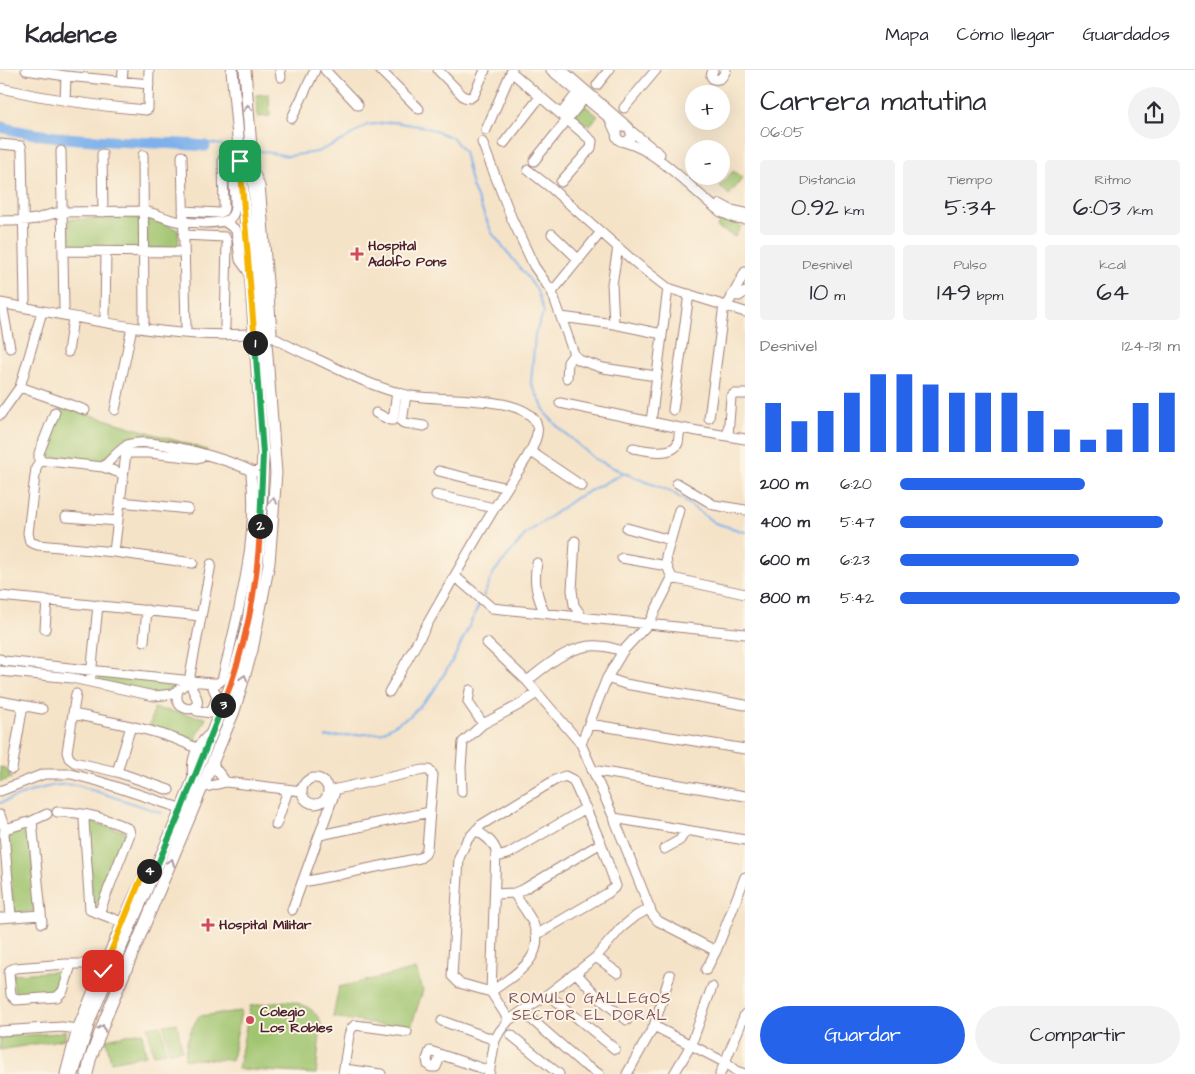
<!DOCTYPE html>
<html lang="es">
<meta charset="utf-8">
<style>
:root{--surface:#fff;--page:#f2f2f3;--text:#2b2b33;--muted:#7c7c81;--line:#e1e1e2;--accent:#2563eb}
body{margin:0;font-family:"Architects Daughter",sans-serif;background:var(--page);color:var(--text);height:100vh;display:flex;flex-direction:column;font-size:19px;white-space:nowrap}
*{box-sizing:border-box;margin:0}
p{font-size:16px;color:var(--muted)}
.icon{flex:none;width:28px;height:28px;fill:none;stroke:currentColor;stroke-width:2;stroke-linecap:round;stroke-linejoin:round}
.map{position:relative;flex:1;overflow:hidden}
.details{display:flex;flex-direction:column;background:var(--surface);width:450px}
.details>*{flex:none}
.controls{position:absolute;left:685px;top:15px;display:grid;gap:10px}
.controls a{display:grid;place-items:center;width:45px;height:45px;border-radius:50%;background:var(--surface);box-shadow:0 5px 20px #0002;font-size:25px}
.pin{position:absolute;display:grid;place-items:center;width:42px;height:42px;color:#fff;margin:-21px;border-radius:10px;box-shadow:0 2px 8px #0006}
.km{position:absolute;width:25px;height:25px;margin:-12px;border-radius:50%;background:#222;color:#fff;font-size:14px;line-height:25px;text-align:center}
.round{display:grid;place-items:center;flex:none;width:52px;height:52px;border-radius:26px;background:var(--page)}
.overview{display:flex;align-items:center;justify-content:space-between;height:85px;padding:0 15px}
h1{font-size:28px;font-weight:600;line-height:38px}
.stats{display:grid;grid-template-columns:repeat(3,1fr);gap:8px;height:85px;padding:5px 15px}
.stats div{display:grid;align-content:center;border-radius:5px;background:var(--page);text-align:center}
.stats b{font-size:25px;font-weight:600}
.stats small{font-size:14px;font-weight:400}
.stats p{font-size:14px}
.chart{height:140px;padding:10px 15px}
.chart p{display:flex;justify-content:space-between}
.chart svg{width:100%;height:90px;margin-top:5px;stroke:var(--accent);stroke-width:6}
.cta{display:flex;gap:10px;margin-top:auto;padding:10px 15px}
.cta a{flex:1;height:58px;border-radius:30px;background:var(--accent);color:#fff;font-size:20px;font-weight:600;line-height:58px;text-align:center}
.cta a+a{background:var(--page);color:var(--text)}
ul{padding:0 15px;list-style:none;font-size:16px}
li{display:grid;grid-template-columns:80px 60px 1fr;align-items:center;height:38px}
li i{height:12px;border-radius:6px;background:var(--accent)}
header{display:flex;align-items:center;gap:30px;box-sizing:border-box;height:70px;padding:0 25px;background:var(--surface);border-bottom:1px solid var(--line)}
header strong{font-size:24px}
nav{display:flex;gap:28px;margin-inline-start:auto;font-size:18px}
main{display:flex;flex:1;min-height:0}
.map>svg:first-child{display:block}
</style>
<header>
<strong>Kadence</strong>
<nav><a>Mapa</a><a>Cómo llegar</a><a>Guardados</a></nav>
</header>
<main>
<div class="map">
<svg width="745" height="1004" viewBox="0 0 745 1004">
<rect width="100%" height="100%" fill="#fcf5e5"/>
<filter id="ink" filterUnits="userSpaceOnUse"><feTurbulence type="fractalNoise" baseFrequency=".02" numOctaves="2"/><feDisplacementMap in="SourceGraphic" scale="10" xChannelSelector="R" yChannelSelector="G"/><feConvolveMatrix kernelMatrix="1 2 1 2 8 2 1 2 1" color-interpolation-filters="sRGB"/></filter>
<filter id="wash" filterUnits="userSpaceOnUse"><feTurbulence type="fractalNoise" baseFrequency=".0096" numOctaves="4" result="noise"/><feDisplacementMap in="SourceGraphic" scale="20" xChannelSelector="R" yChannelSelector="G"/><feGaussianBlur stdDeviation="1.12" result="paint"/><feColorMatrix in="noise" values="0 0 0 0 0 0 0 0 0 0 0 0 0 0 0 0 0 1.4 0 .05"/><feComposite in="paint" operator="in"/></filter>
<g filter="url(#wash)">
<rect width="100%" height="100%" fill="#f5e3c8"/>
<!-- green -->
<path fill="#a0c56f" stroke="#75724d" d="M269,24L270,46L258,47L256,25Z
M583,34L598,46L589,56L574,44Z
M733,101L743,108L729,125L720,116Z
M723,146L741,156L735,167L717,157Z
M139,148V178L69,177V149Z
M147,149H154L178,160L179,178H147Z
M61,336L207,380L205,383L141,369L101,393L43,386Z
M100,604L174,613L176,618L166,623L157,624L99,611Z
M154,638L206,648L195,670L150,656Z
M0,697L5,698L12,708L0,712Z
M88,751L126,762L95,838L93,837Z
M30,757L37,841L14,843L7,765Z
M416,899L423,920L410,960L333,947L339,917Z
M66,901L57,924L18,927L15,925L12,904Z
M286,931C301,933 314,937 321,953L316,1004L238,999L250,936Z
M241,941L232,990L185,989C186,970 189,962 199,946Z
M177,953L182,980L169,982L164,955Z
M161,955L166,982L153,984L148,957Z
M65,960V969L0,980V967L57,963Z
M142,962L146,985L111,992L106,969Z"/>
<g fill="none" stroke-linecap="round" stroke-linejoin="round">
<!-- stream -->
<path stroke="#7eb1eb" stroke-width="2" d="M0,52L35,61L93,67L190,70L236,77
M255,80L288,86L317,82L343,70L367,55L393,52L425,57L453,68L464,82L472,116L492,163L536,218L544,242L535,264L531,313L547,345L560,359L595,389L624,403L672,422L715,453L745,462
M483,527L494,502L526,464L576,428L624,403
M326,667L381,663L410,646L433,622L454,588L480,533
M0,733C25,724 50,712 77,715L162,743"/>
<!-- river -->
<path stroke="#7eb1eb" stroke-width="11" d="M0,57C67,74 137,70 205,76"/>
</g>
</g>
<g filter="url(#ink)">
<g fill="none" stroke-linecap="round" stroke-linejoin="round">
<defs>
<path id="minor" d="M26,0L66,6L149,14
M280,0L281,7
M325,0L358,35
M380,0L419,39
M438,0L464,27L470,28L474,25L485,0
M551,0L609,48L616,63
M562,0L629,58L632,65L628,71C621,73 616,70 616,63L619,57L626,56
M713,0L711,6L713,9C721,11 723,6 726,0
M511,4L515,5L592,71L591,78L561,112
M122,12L123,0
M597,15L609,0
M0,18C48,29 96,36 146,40L148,39V36L149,0
M65,31L66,6
M624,38L656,0
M561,44L580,19
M292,48L315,0
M486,60L512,0
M631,61L660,84
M482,72L512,149L534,196L552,222L574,284L579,290L603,298L656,306
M624,72C661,82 691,120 721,142L734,148L745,149
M504,73L540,27
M0,74L21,76L22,81L25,230
M61,81L64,238
M102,84L103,142
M143,85L144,252
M182,86L186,257
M534,91L587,25
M528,100L551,118L637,194L668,218L745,242
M720,134L731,140L745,143
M183,141L219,143L223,141L224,138L223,89
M0,151C12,151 24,151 36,149C46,146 51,143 63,142L143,141C155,143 161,147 172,150C182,153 221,155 229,149C236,144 235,135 235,128C234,114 231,102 240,91
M224,151L236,160L240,190L250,204
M552,164L579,190
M183,165L225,167L227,172L225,257
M64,181L183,182
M552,222L601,162
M732,225L739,226L745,222
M0,233C90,249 181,273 272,262L261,126L260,116L255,104
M2,234L10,278
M727,236L745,202
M105,247L106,182
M561,247L614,254L662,264
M614,254L612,214L618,177
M266,263C283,274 301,282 319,290C348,304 376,318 407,325C434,332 530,323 537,356C541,371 518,401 510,413C467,481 429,552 389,622
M68,282L73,248
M567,308L568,292L574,284
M20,317L85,340
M406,325L402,352L404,353L424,356
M560,333L680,358L745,369
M115,340L132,257
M673,340L689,224
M55,342L39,383V392L36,398L28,463L30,472L38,475L114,482L193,493
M376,343L390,350H393L397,322
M0,345L20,317L42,242
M709,348L724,235
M651,352L668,218
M728,366L731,327L734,324H745
M633,378C644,380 672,387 678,373C679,369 679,363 680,358
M530,381L582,416
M127,383H150L197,388L201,387
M39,392L48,391L103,397L123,404
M103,397C111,390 120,378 130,374C154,367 230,390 253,402
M439,401L507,418
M677,413L714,435L745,440
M436,425L494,438
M121,432L188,439
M66,447L118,451
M627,458L670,470
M575,471L572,520L574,535L582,547
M114,482L127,375
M622,488L667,496
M537,493C533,512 537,525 544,542
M456,506L458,509L492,538L745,564
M672,508L649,553L623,581L607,608L581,674L614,748L652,844L658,851L716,881
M672,508L745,524
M672,508L667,496L666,486L679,440
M0,526L201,546
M45,559L47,530
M144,571L147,540
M487,573L527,611L581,674
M0,589L4,591L211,613
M0,601L72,608L154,626L173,624L189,611L211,494
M91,606L98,535
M607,608L625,614L745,635
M527,611C547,595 572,573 600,576C607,576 615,579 623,581
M470,620L468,632L483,654
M178,621C171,642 201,644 197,629C196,625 193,622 192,618L193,611
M76,624L67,682L69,688L74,692L117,702L169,720
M0,631L42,639
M194,637L197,641L211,643L217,627L211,613H218L222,610C237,547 259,469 251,405L253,402L263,400
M73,644C115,653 158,659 196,678
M589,654L745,679
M12,699L22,641L21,636
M592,700L745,726
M117,702L131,656
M302 721a13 13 0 1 1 26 0a13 13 0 1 1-26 0Z
M193,708C190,689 196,675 211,663
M226,712L302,721
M202,718L226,712L215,698L213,691
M0,721L44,704H71L98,711L186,740
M462,722L461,697L463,672L483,654L519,635L537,623
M57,742C80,741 109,749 129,759L130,764L99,843
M0,745L5,759L4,764L11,846
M86,746L84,750L90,840L122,852
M614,748L745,770
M32,751L42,853
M276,755L288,720
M5,759L32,751L47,744
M476,760C484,766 492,770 496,780L491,922L509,950
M320,765L430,742
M664,779L680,770L686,760
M497,787L508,784L586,738
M303,812L420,788L425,784L427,778L433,705L429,700H423L328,721
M495,824L514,823L524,819L601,773
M292,840L336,719
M0,848L41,845
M596,887L618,903
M69,894L70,898L63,921L57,927L16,930L11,925L9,903L10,900L15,898L66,894H86L103,901
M706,900L716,881L745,807
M576,903L598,927L627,950
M491,922L459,913L452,906L459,788L467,770L481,755L555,710L565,706L573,710L601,773L616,816L608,823L536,865
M491,922C514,904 548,889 533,853C528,843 520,833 514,823
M548,924L615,979
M522,941L583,994L599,1004
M442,951L495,970
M654,956L726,993L736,1001L745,1004
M0,961L62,957L77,959
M511,965L559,1004
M441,985L436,997H431L428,995L427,989L430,981L490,1001
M344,999L381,1004
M65,1004L77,959L122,852L144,804L157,796
M343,1004L349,965L351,959L355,955L407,962
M489,1004L495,970L500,961L509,950L548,924L596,887L621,858L636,846L650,838
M627,1004L654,956L670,905
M674,1004L691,975L712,917
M720,1004L745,944"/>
<path id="major" d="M73,1004L91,946L182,738L230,617L247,557L259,479L263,384L250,201L232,0
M87,1004L90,990L106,947L234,641L252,580L269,493L276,403L245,0"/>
</defs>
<!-- minor casing -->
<use href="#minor" stroke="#a0817a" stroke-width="11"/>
<!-- major casing -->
<use href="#major" stroke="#a0817a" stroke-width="13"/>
<!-- minor -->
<use href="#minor" stroke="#fff" stroke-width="9"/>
<!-- major -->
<use href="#major" stroke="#fff" stroke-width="11"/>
</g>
<!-- one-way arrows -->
<defs><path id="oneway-chevron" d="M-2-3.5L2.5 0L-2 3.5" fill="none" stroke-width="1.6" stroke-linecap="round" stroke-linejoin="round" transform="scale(1.25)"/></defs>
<g stroke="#ae9aa0">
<use href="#oneway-chevron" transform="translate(248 38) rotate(-95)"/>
<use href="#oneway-chevron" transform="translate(273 431) rotate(-86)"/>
<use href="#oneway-chevron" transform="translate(244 608) rotate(-73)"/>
<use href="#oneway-chevron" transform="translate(171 792) rotate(-67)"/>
<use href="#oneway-chevron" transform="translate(102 958) rotate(-70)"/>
</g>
</g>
<g fill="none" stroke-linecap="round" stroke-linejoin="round" filter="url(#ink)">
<defs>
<path id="split-1" d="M240,91L255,273"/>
<path id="split-2" d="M255,273L263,384L260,456"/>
<path id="split-3" d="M223,635C245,580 258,515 260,456"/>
<path id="split-4" d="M149,801L157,796L182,738L223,635"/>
<path id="split-5" d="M103,901L140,811L144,804L149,801"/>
</defs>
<!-- split-1 casing -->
<use href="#split-1" stroke="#fff" stroke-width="10"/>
<!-- split-2 casing -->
<use href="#split-2" stroke="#fff" stroke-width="10"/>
<!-- split-3 casing -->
<use href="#split-3" stroke="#fff" stroke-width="10"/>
<!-- split-4 casing -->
<use href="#split-4" stroke="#fff" stroke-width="10"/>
<!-- split-5 casing -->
<use href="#split-5" stroke="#fff" stroke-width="10"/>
<!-- split-1 -->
<use href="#split-1" stroke="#f5b400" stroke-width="6"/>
<!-- split-2 -->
<use href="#split-2" stroke="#22a559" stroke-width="6"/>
<!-- split-3 -->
<use href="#split-3" stroke="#f0652b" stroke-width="6"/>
<!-- split-4 -->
<use href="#split-4" stroke="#22a559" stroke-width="6"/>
<!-- split-5 -->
<use href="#split-5" stroke="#f5b400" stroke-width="6"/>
</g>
<!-- markers -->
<g fill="#d1495b" stroke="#fcf5e5" stroke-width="2">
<path d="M354.5 176.5h5v5h5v5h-5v5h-5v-5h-5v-5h5z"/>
<path d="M205.5 847.5h5v5h5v5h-5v5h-5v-5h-5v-5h5z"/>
<circle cx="250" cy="950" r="5"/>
</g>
<g text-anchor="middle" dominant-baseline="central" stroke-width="4" stroke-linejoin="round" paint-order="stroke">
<!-- poi labels -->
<g font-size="14" font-weight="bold" fill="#4a1f2b" stroke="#fcf5e5" text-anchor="start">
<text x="368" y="176">Hospital<tspan x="368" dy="16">Adolfo Pons</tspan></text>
<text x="219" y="855">Hospital Militar</text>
<text x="260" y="942">Colegio<tspan x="260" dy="16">Los Robles</tspan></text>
</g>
<!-- neighbourhood labels -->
<g font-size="15" letter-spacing="1" fill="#815161" stroke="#fcf5e5">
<text x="590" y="928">ROMULO GALLEGOS<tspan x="590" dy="17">SECTOR EL DORAL</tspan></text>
</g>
</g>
</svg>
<div class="controls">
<a>+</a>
<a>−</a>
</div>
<div class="pin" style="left:240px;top:91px;background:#1e9e55"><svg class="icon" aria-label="arrive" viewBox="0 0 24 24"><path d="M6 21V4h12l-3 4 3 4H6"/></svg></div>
<div class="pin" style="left:103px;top:901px;background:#d93025"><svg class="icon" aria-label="check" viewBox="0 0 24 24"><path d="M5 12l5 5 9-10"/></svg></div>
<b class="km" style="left:255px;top:273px">1</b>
<b class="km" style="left:260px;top:456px">2</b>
<b class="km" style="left:223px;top:635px">3</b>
<b class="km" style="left:149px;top:801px">4</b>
</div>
<section class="details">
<div class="overview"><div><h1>Carrera matutina</h1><p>06:05</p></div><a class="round"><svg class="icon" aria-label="share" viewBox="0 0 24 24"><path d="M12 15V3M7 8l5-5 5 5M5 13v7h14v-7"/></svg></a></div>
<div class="stats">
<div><p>Distancia</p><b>0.92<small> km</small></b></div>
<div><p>Tiempo</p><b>5:34</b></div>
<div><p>Ritmo</p><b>6:03<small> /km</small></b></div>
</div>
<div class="stats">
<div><p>Desnivel</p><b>10<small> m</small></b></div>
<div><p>Pulso</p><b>149<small> bpm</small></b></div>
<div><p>kcal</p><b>64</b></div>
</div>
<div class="chart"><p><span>Desnivel</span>124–131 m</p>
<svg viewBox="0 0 160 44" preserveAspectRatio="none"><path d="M5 44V20M15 44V29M25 44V24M35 44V15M45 44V6M55 44V6M65 44V11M75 44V15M85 44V15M95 44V15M105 44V24M115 44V33M125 44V38M135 44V33M145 44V20M155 44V15"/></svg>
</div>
<ul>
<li><b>200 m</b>6:20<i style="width:66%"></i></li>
<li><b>400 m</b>5:47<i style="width:94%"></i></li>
<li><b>600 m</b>6:23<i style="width:64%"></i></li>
<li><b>800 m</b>5:42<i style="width:100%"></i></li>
</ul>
<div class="cta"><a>Guardar</a><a>Compartir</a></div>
</section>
</main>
